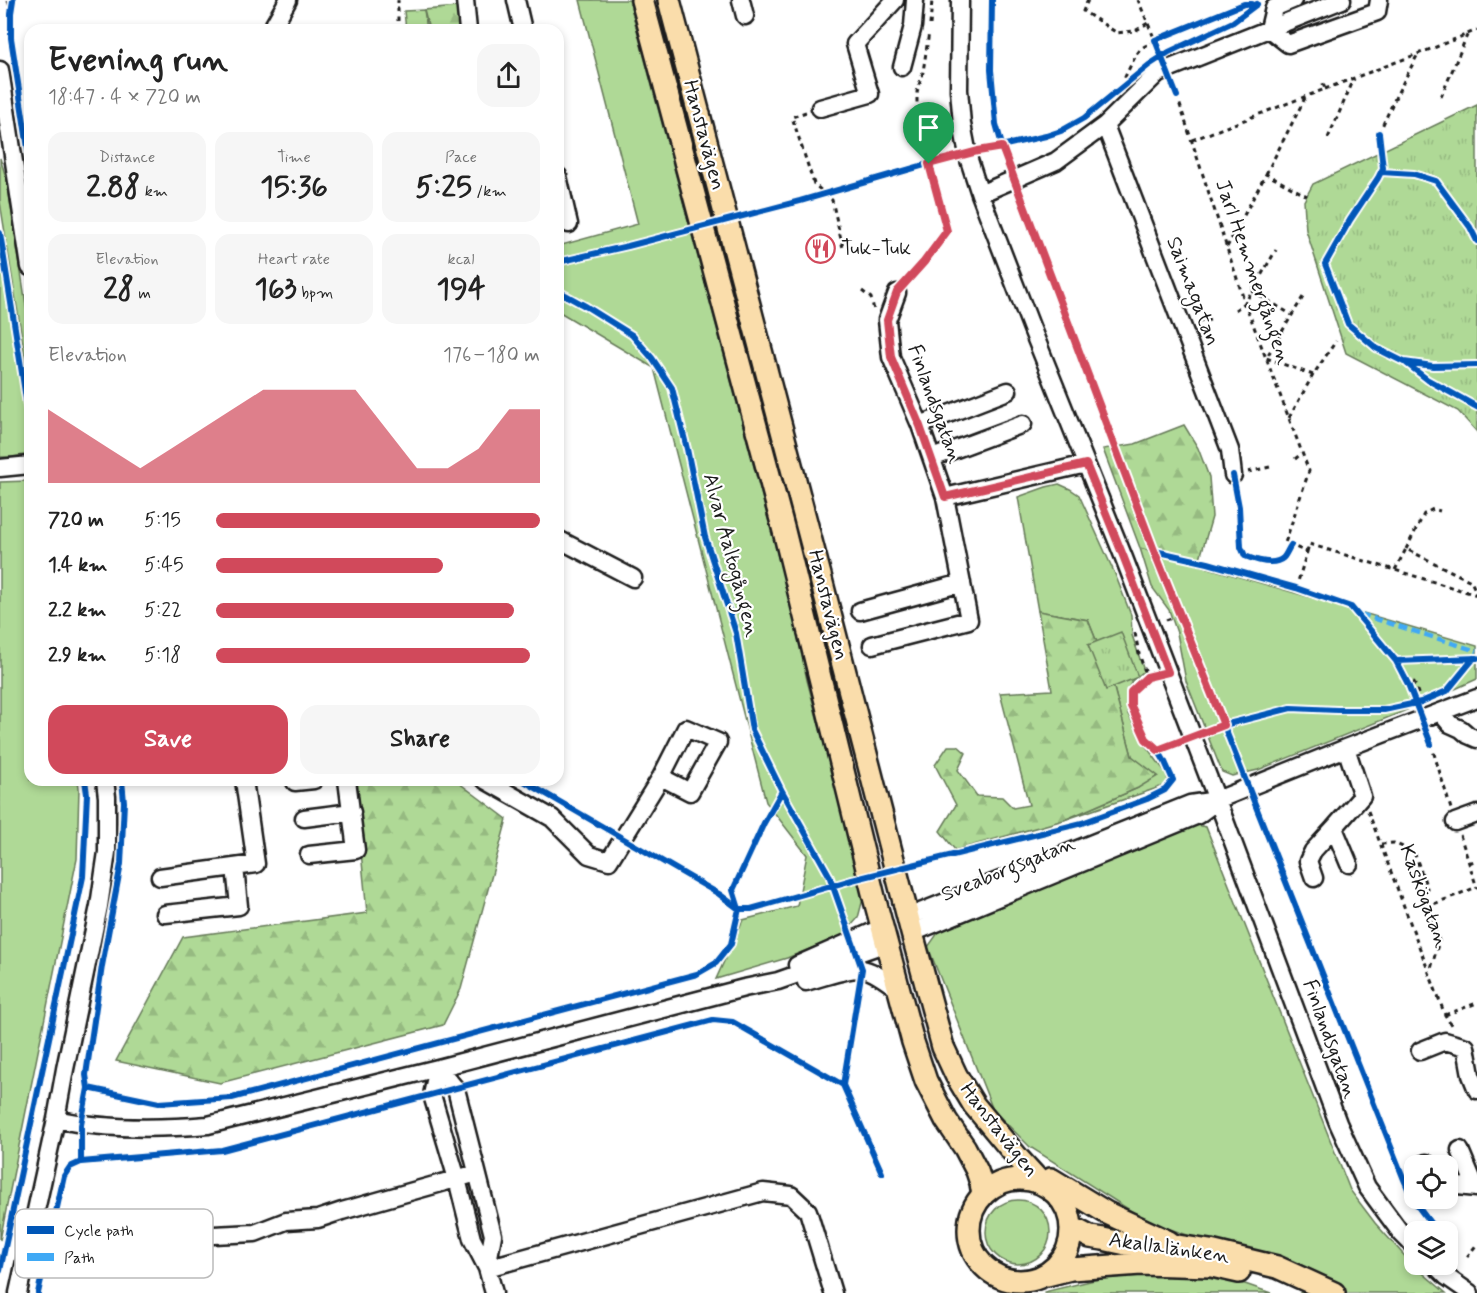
<!DOCTYPE html>
<meta charset="utf-8">
<style>
:root{--surface:#fff;--page:#f6f6f6;--text:#222;--muted:#767676;--accent:#d1495b}
body{margin:0;font-family:Mynerve,sans-serif;background:var(--page);color:var(--text);height:100vh;display:flex;flex-direction:column;font-size:22px;white-space:nowrap}
*{box-sizing:border-box;margin:0}
p{font-size:20px;color:var(--muted)}
.icon{flex:none;width:33px;height:33px;fill:none;stroke:currentColor;stroke-width:2;stroke-linecap:round;stroke-linejoin:round}
.map{position:relative;flex:1;overflow:hidden}
.side{position:absolute;left:24px;top:24px;width:540px;height:762px;display:flex;flex-direction:column;background:var(--surface);border-radius:18px;box-shadow:0 3px 9px #0003}
.side>*{flex:none}
.fabs{position:absolute;left:1404px;top:1155px;display:grid;gap:12px}
.fabs a{display:grid;place-items:center;width:54px;height:54px;border-radius:12px;background:var(--surface);box-shadow:0 3px 9px #0003;font-size:30px}
.pin{position:absolute;display:grid;place-items:center;width:51px;height:51px;color:#fff;margin:-62px -26px;border-radius:50% 50% 50% 0;rotate:-45deg;box-shadow:0 0 6px #0007}
.pin .icon{rotate:45deg}
.round{display:grid;place-items:center;flex:none;width:63px;height:63px;border-radius:18px;background:var(--page)}
.head{display:flex;align-items:center;justify-content:space-between;height:102px;padding:0 24px}
h1{font-size:33px;font-weight:800;line-height:45px}
.stats{display:grid;grid-template-columns:repeat(3,1fr);gap:9px;height:102px;padding:6px 24px}
.stats div{display:grid;align-content:center;border-radius:15px;background:var(--page);text-align:center}
.stats b{font-size:30px;font-weight:800}
.stats small{font-size:16px;font-weight:400}
.stats p{font-size:16px}
.chart{height:168px;padding:12px 24px}
.chart p{display:flex;justify-content:space-between}
.chart svg{width:100%;height:108px;margin-top:6px;fill:var(--accent);opacity:.7}
.button{display:flex;gap:12px;margin-top:auto;padding:12px 24px}
.button a{flex:1;height:69px;border-radius:18px;background:var(--accent);color:#fff;font-size:24px;font-weight:800;line-height:69px;text-align:center}
.button a+a{background:var(--page);color:var(--text)}
ul{padding:0 24px;list-style:none;font-size:20px}
li{display:grid;grid-template-columns:96px 72px 1fr;align-items:center;height:45px}
li i{height:15px;border-radius:8px;background:var(--accent)}
.map>svg:first-child{display:block}
</style>
<div class="map">
<svg width="1477" height="1293" viewBox="0 0 1477 1293">
<defs>
<pattern id="forest-firs" width="22" height="20" patternUnits="userSpaceOnUse" patternTransform="scale(1.5)"><rect width="22" height="20" fill="#afd996"/><path d="M5 1l3.5 6h-7zM16 11l3.5 6h-7z" fill="#96ba81"/></pattern>
<pattern id="park-tufts" width="24" height="20" patternUnits="userSpaceOnUse" patternTransform="scale(1.5)"><rect width="24" height="20" fill="#afd996"/><path d="M3 7l-1-3M5 7V3M7 7l1-3M15 17l-1-3M17 17v-4M19 17l1-3" fill="none" stroke="#96ba81"/></pattern>
</defs>
<rect width="100%" height="100%" fill="#fff"/>
<filter id="ink" filterUnits="userSpaceOnUse"><feTurbulence type="fractalNoise" baseFrequency=".0167" numOctaves="2"/><feDisplacementMap in="SourceGraphic" scale="12" xChannelSelector="R" yChannelSelector="G"/><feConvolveMatrix kernelMatrix="1 2 1 2 8 2 1 2 1" color-interpolation-filters="sRGB"/></filter>
<g filter="url(#ink)">
<!-- grass -->
<path fill="#afd996" stroke="#667a59" stroke-width="1.5" d="M580,0H629L791,605L807,680L864,895L858,918L842,936L787,958L716,979L743,920L797,906L807,855L766,802L654,368L558,311V246L638,224Z
M424,10L427,30H406L404,11Z
M0,158L7,181L30,331V387L0,202Z
M0,252L30,448V454L12,457H0Z
M29,481H30V780H78L79,788L77,859L74,873L0,1240V482Z
M1059,484L1070,489L1079,495L1115,574L1131,615L1132,635L1144,671L1132,681L1127,691L1128,714L1146,746L1166,773L1168,781L1163,786L1064,820L1138,788L1132,756L1111,677L1088,620L1038,611L1018,497L1046,487Z
M1140,548L1477,646V679L1429,701L1258,770L1232,776L1222,772L1186,681L1177,633L1169,610L1152,587Z
M1192,824L1206,827L1350,1190L1375,1223L1411,1263L1446,1293H1300L1312,1275L1216,1245L1147,1221L1030,1147L993,1110L928,947L940,930L992,904Z
M986 1232a32 32 0 1 1 64 0a32 32 0 1 1-64 0Z
M1111,1276H1193L1245,1284L1271,1293H1044V1292Z"/>
<!-- forest -->
<path fill="url(#forest-firs)" stroke="#667a59" stroke-width="1.5" d="M457,7L460,30H429L424,10Z
M1184,425L1198,448L1209,477L1212,517L1198,565L1140,548L1103,449L1135,444Z
M1038,611L1088,620L1111,677L1132,756L1158,776L1138,788L1064,820L955,850L940,831L956,805L935,765L948,746H958L966,753L958,770L977,796L1002,797L1013,808L1029,805L1000,693L1052,690Z
M354,780H455L507,819L461,989L443,1025L220,1083L116,1061L183,937L367,913Z"/>
<!-- park -->
<path fill="url(#park-tufts)" stroke="#667a59" stroke-width="1.5" d="M1477,105V432L1458,411L1346,353L1306,230L1304,201L1313,184Z
M1121,632L1138,677L1106,690L1088,645Z"/>
<g fill="none" stroke-linecap="round" stroke-linejoin="round">
<defs>
<path id="minor" d="M465,0L468,30
M516,0L523,30
M741,0L745,16
M960,0L959,90L962,124L969,160L980,194L1032,329L1124,558L1224,818L1338,1123L1367,1187L1401,1233L1414,1246
M1293,0L1274,8L1269,29L1288,44L1377,12L1379,0
M271,30L288,0
M902,67L913,26L915,0
M0,70L30,267
M820,108L870,94L855,44L895,0
M1105,125L1230,450L1233,475
M558,176L569,224
M980,194L1056,161L1105,125L1158,73L1342,0
M920,425L1008,391
M932,458L1023,424
M0,468L30,465
M945,497L1086,464
M558,539L633,578
M860,611L962,583
M872,645L969,620L945,497L920,425L891,357L887,320L897,293
M1441,713L1450,724L1461,729L1468,735L1477,739
M1346,748L1362,796L1334,828L1349,864
M485,780L552,818L589,855L609,861L661,777L690,792L718,742L686,728L661,777
M295,782L314,780
M304,818L352,812
M1455,822L1477,814
M309,855L356,850L347,780
M160,877L256,864L244,780
M1314,878L1308,861L1313,851L1334,828
M165,914L239,906L235,867
M908,917L1190,804L1217,800L1346,748L1477,698
M912,933L1198,815L1217,801
M797,965L883,927
M806,982C820,978 848,968 862,969C873,970 890,983 899,990
M1420,1051L1445,1041L1466,1047L1471,1075L1477,1090
M438,1068L432,1095L457,1179L472,1239L487,1268L494,1293
M438,1068L456,1089L493,1235L487,1268
M56,1119C104,1130 159,1129 208,1125L438,1068L744,988L778,981L887,943
M1460,1150L1476,1188
M1426,1163L1427,1166
M1448,1185L1477,1188
M213,1235L255,1233L286,1221L318,1219L342,1211L477,1173
M1434,1264L1447,1277L1470,1293
M487,1268L763,1192L791,1195L808,1211L833,1293
M18,1293L56,1119L65,1069L99,906L107,852V797L105,780"/>
<path id="major" d="M642,0L784,531L874,897L913,1042L926,1081L946,1120L965,1148L977,1171L981,1183L983,1195
M669,0L821,579L912,933L943,1047L956,1075L974,1105L1018,1158L1041,1183
M1051,1179L1107,1213L1169,1242
M969 1230a51 51 0 1 1 102 0a51 51 0 1 1-102 0Z
M1071,1227L1090,1237L1103,1239L1126,1244L1178,1246L1210,1251L1277,1267L1334,1293
M1047,1275L1071,1269L1141,1264L1212,1266L1239,1272"/>
</defs>
<!-- minor casing -->
<use href="#minor" stroke="#1c1c1c" stroke-width="21"/>
<!-- major casing -->
<use href="#major" stroke="#1c1c1c" stroke-width="26"/>
<!-- path -->
<path stroke="#1c1c1c" stroke-width="3" stroke-dasharray="4.5 4.5" stroke-linecap="butt" d="M8,0L11,13
M1088,0L1083,11L1117,33L1135,31L1148,23
M930,25L932,0
M398,30V0
M1121,86C1124,79 1136,52 1142,48C1147,44 1151,45 1155,40L1138,0
M1325,89L1436,47L1477,30
M1177,96L1245,303L1309,471L1285,543L1307,552L1296,588
M1441,97L1468,33
M806,112L792,117L814,184L832,200L843,248
M1379,133L1397,94L1418,54
M1328,138L1354,79
M1192,140L1325,89L1322,81
M1266,174L1305,98
M1227,247L1266,174L1307,196
M906,282L924,262L947,231L917,118V92L923,72L929,32
M862,291L871,298L874,310
M1252,291L1292,315
M1303,297L1266,358L1313,375
M1235,310L1245,303L1276,250
M1198,322L1210,320
M1289,418L1313,375L1336,341
M1295,459L1302,453
M1248,472L1270,467
M1406,549L1424,514L1433,509L1440,511
M1307,552L1309,544L1477,595
M1395,570L1406,549L1471,581L1477,594
M1166,620L1180,615
M1135,633L1139,654L1147,677
M1147,677L1131,692V706L1146,739L1158,750
M1405,678L1414,682L1421,702
M1431,744L1451,809
M1368,811L1445,1015L1453,1028
M1460,835L1477,888
M1381,844L1394,843L1414,852L1427,888L1423,901L1439,941L1430,972
M1469,863L1477,860
M1426,907L1477,887
M1445,1015L1477,1003
M1467,1257L1477,1244"/>
<!-- minor -->
<use href="#minor" stroke="#fff" stroke-width="16"/>
<!-- major -->
<use href="#major" stroke="#faddab" stroke-width="21"/>
<!-- quiet -->
<path stroke="#3fa9f5" stroke-width="4.5" stroke-dasharray="9 4.5" stroke-linecap="butt" d="M1360,614L1477,651"/>
<defs>
<path id="cycleway" d="M13,0L11,13V38L30,161
M992,0L991,70L996,124L1008,166L1153,547L1403,1177L1413,1200L1437,1232
M1177,96L1155,40L1244,4H1252
M1379,133L1383,168L1378,178L1350,220L1325,264L1348,324L1376,348L1404,362L1433,366L1477,365
M1381,172L1414,174L1436,181L1470,227L1477,241
M0,233L30,424
M558,262L628,246L800,201L952,157L1046,136L1061,131L1084,118L1149,65L1169,52L1233,22L1257,4
M558,291L587,307L632,335L652,358L672,388L687,449L705,537L736,633L752,730L782,791L829,875L862,969L843,1085L882,1173
M1406,363L1428,380L1477,407
M1233,475L1239,507L1241,547L1245,556C1255,560 1274,566 1283,558C1286,555 1288,549 1291,545
M1155,551L1208,563L1296,588L1351,607L1396,661L1408,684L1431,744
M1396,661L1477,658
M1158,750L1146,739L1131,706V692L1147,677L1168,672
M522,780L719,894L739,909H751L852,880L1082,823L1147,799L1165,790L1173,780L1165,762L1158,750L1224,725L1291,708L1337,710H1384L1421,702L1447,691L1474,658
M88,1088L159,1103L232,1098L697,974L716,963L731,944L739,909L733,890L764,823L782,791
M81,1162L222,1150L713,1020L733,1022L843,1085
M0,1271L83,877L87,794L85,780
M38,1293L64,1176L70,1167L81,1162V1125L88,1088L86,1075L102,966L121,864L124,802L122,780"/>
</defs>
<!-- cycleway casing -->
<use href="#cycleway" stroke="#fff" stroke-width="10"/>
<!-- cycleway -->
<use href="#cycleway" stroke="#0057b8" stroke-width="6"/>
</g>
</g>
<g fill="none" stroke-linecap="round" stroke-linejoin="round" filter="url(#ink)">
<defs>
<path id="route" d="M1002,147L1153,548L1224,725L1158,750L1146,739L1131,706V692L1147,677L1168,672L1124,558L1086,464L945,497L920,426L891,357L887,320L897,292L924,262L947,231L929,164L978,151Z"/>
</defs>
<!-- route casing -->
<use href="#route" stroke="#fff" stroke-width="12"/>
<!-- route -->
<use href="#route" stroke="#d1495b" stroke-width="8"/>
</g>
<!-- icons -->
<defs>
<symbol id="restaurant-ring" viewBox="-11 -11 22 22"><circle r="9.5" fill="#fff" stroke="#d1495b" stroke-width="1.5"/><path d="M-5-6h1v4h1v-4h1v4h1v-4h1v5L-1.5 .5V6h-2V.5L-5-1ZM5-6V6H3V1.5H1.5Q1.5-4 5-6Z" fill="#d1495b"/></symbol>
</defs>
<g fill-rule="evenodd">
<use href="#restaurant-ring" x="804" y="232" width="33" height="33"/>
</g>
<g text-anchor="middle" dominant-baseline="central" stroke-width="4.5" stroke-linejoin="round" paint-order="stroke">
<!-- street labels -->
<g font-size="21" fill="#1c1c1c" stroke="#fff">
<text transform="translate(704 135) rotate(75)">Hanstavägen</text>
<text transform="translate(1253 272) rotate(71)">Jarl Hemmergången</text>
<text transform="translate(1193 291) rotate(69)">Saimagatan</text>
<text transform="translate(935 404) rotate(70)">Finlandsgatan</text>
<text transform="translate(731 555) rotate(75)">Alvar Aaltogången</text>
<text transform="translate(828 605) rotate(76)">Hanstavägen</text>
<text transform="translate(1008 869) rotate(-22)">Sveaborgsgatan</text>
<text transform="translate(1424 896) rotate(70)">Kaskögatan</text>
<text transform="translate(1330 1039) rotate(70)">Finlandsgatan</text>
<text transform="translate(999 1130) rotate(52)">Hanstavägen</text>
<text transform="translate(1169 1248) rotate(8)">Akallalänken</text>
</g>
<!-- poi labels -->
<g font-size="21" fill="#1c1c1c" stroke="#fff" text-anchor="start">
<text x="841" y="248">Tuk-Tuk</text>
</g>
</g>
<!-- legend -->
<rect x="15" y="1209" width="198" height="69" rx="9" fill="#fff" stroke="#bbb" stroke-width="1.5"/>
<rect x="27" y="1226" width="27" height="8" fill="#0057b8"/>
<rect x="27" y="1253" width="27" height="8" fill="#3fa9f5"/>
<g font-size="16" fill="#1c1c1c">
<text x="64" y="1236">Cycle path</text>
<text x="64" y="1263">Path</text>
</g>
</svg>
<div class="fabs">
<a><svg class="icon" aria-label="locate" viewBox="0 0 24 24"><circle cx="12" cy="12" r="6"/><path d="M12 2v4M12 18v4M2 12h4M18 12h4"/></svg></a>
<a><svg class="icon" aria-label="layers" viewBox="0 0 24 24"><path d="M12 4l9 5-9 5-9-5zM3 14l9 5 9-5"/></svg></a>
</div>
<div class="pin" style="left:929px;top:164px;background:#1e9e55"><svg class="icon" aria-label="arrive" viewBox="0 0 24 24"><path d="M6 21V4h12l-3 4 3 4H6"/></svg></div>
<section class="side">
<div class="head"><div><h1>Evening run</h1><p>18:47 · 4 × 720 m</p></div><a class="round"><svg class="icon" aria-label="share" viewBox="0 0 24 24"><path d="M12 15V3M7 8l5-5 5 5M5 13v7h14v-7"/></svg></a></div>
<div class="stats">
<div><p>Distance</p><b>2.88<small> km</small></b></div>
<div><p>Time</p><b>15:36</b></div>
<div><p>Pace</p><b>5:25<small> /km</small></b></div>
</div>
<div class="stats">
<div><p>Elevation</p><b>28<small> m</small></b></div>
<div><p>Heart rate</p><b>163<small> bpm</small></b></div>
<div><p>kcal</p><b>194</b></div>
</div>
<div class="chart"><p><span>Elevation</span>176–180 m</p>
<svg viewBox="0 0 160 44" preserveAspectRatio="none"><path d="M0 44V14L10 22L20 30L30 38L40 30L50 22L60 14L70 6L80 6L90 6L100 6L110 22L120 38L130 38L140 30L150 14L160 14V44z"/></svg>
</div>
<ul>
<li><b>720 m</b>5:15<i style="width:100%"></i></li>
<li><b>1.4 km</b>5:45<i style="width:70%"></i></li>
<li><b>2.2 km</b>5:22<i style="width:92%"></i></li>
<li><b>2.9 km</b>5:18<i style="width:97%"></i></li>
</ul>
<div class="button"><a>Save</a><a>Share</a></div>
</section>
</div>
